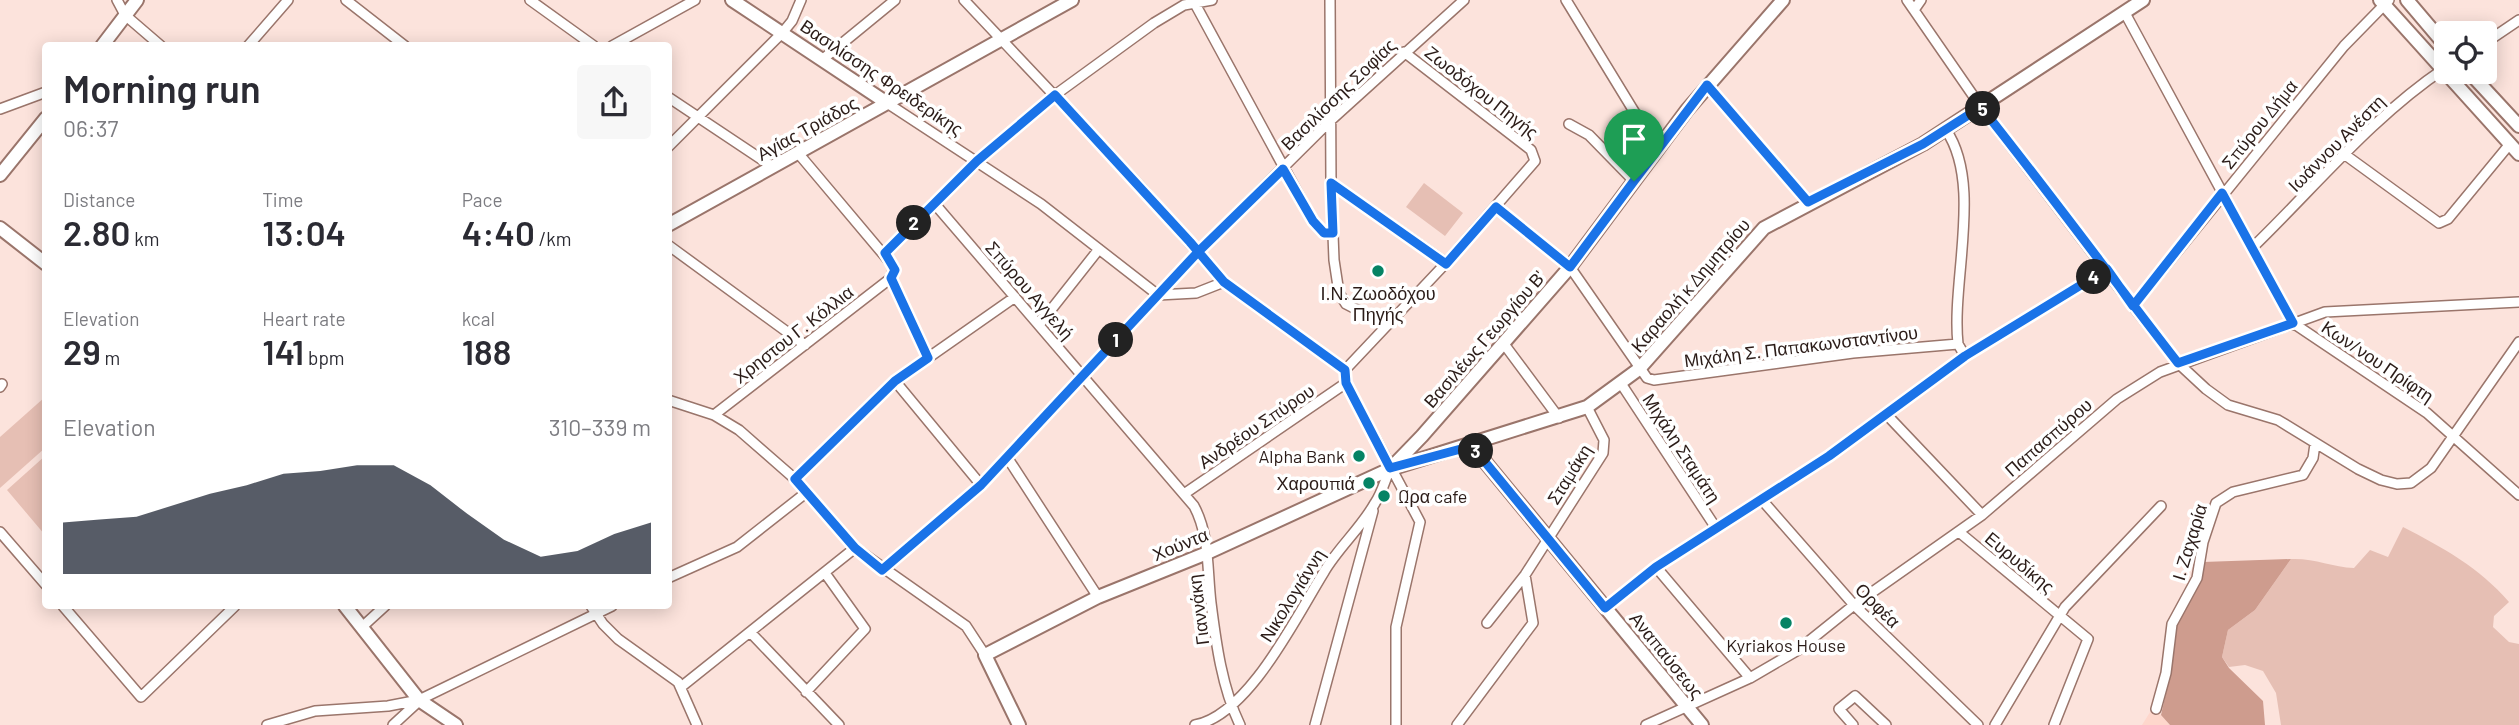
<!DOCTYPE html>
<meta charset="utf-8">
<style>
:root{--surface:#fff;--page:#f7f7f7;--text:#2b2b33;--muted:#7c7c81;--accent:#111827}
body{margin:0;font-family:Barlow,sans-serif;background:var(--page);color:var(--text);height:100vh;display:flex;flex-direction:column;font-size:26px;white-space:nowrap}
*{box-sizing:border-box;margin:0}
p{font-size:23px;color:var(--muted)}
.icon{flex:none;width:38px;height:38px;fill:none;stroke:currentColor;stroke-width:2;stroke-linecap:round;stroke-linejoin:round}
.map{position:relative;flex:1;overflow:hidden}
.side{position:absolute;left:42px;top:42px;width:630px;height:567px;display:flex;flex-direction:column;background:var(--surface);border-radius:7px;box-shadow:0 4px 18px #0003}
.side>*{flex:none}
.tools{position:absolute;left:2434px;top:21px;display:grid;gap:14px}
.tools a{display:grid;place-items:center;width:63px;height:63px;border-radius:7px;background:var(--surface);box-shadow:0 4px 18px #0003;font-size:35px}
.pin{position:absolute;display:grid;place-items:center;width:60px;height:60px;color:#fff;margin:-72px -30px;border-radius:50% 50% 50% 0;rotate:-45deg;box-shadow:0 0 7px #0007}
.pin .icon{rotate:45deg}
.km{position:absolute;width:35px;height:35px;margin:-18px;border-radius:50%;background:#222;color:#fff;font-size:19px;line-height:35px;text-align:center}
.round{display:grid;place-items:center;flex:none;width:74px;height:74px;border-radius:7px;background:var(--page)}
.overview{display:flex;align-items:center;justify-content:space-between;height:119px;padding:0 21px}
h1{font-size:38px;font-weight:600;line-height:52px}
.metrics{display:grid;grid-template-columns:repeat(3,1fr);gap:10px;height:119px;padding:7px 21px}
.metrics div{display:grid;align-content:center}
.metrics b{font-size:35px;font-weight:600}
.metrics small{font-size:19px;font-weight:400}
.metrics p{font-size:19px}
.chart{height:196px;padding:14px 21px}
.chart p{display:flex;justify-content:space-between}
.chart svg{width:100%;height:126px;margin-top:7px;fill:var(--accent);opacity:.7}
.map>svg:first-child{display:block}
</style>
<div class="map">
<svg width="2519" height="725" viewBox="0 0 2519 725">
<rect width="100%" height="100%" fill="#fce3dc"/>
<!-- built -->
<path fill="#fed7cc" d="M2152,709L2161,715L2170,725H2142Z"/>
<!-- green -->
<path fill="#e6bfb4" d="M1424,183L1463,213L1445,236L1406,207Z
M45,397V448L0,488V437Z
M45,456V535L7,490Z
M2403,527C2442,547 2480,568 2509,602L2494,616L2493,627L2509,642L2519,644V725H2281L2276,693L2263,671L2245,665L2229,667L2222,657L2228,630L2255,610L2291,559C2314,558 2332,567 2354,568L2370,550L2388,557Z"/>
<!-- forest -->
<path fill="#ce9c8e" d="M2291,559L2255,610L2228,630L2222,657L2229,668L2263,701L2265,725H2170L2161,715L2169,680L2171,634L2203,562Z"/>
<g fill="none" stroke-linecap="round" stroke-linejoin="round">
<defs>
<path id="street" d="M117,0L125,15L161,46
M346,0L405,46
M530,0L594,46
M964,0L1138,184L1224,282L1345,370
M1193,0L1313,221L1324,233H1333
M1330,0L1331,183L1334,260L1339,293L1346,304L1385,324
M1566,0L1657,149
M1907,0L1981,107L2133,306L2178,363L2206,389L2228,405L2278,420L2358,469L2381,480L2397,484L2411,483L2431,468L2519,342
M1914,10L1921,0
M2125,13L2293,323L2427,413L2519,495
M2485,43L2519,20
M248,46L288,0
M612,46L695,0
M823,59L895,0
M1707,85L1808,202
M668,97L773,167
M887,103L1041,204L1158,295L1196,293L1224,282
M0,109L46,92
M1569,124L1589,135L1634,181
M1946,130C1983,184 1951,281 1958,344
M668,147L783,32L792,21L801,0
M798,153L894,267L891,278L928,358
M2344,154L2439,223L2448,219L2509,145
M1331,183L1446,263
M934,203L1194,506C1210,536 1207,570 1211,603C1216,643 1222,688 1240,725
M1496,207L1570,267L1647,378L1654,380L1853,353L1958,344L1965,356
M668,245L805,345
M2252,248C2315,187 2372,117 2445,68
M885,253L977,161L1055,95L1154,23L1184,5L1212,0
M2133,306L2344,46L2389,0
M1039,325L1099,249
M1504,344L1559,418
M1345,370L1446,263L1535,161L1531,150L1404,52
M1345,370L1346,383L1420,522L1396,627V725
M895,381L981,485
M1622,385L1716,528
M0,387L2,384
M668,400L714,415L739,430L795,479L855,548L966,626L985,655
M714,415L891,278
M1887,415L1982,515
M1007,457L1098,597
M795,479L895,381L1015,297
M1184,494L1346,383
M1762,500L1854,605L1978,725
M0,532L46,585
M1959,532L2088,639L2054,725
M1656,567L1750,678
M882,570L981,485L1198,252L1329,122L1464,0
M668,578L737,547L807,492
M63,606L141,697L235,606
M591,606L603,624L618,639L678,682L697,725
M1605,608L1656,567L1829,456L1965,356L2107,269
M1487,623L1525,575L1603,453L1604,440L1587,407
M362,627L385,606
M750,632L839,725
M681,687L855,548
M806,692L865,629L825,573
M2156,709L2166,673L2172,624L2197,578L2203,542L2216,503L2233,492L2303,475L2313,458L2315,444
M267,725L315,711L388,706L419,700L612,606
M393,725L418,702
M1195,725C1249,715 1297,615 1324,572C1338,548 1361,528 1375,503C1382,493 1385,480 1390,469
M1315,725L1373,511
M1457,725L1533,623L1525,575
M1646,725L1750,678L1798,650L1854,605L1982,515L2117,399L2160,372L2325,312L2519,302
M1853,725L1839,709L1855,696L1886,725
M1995,725L2065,607L2161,506"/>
<path id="secondary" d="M732,0L887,103
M2380,0L2519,154
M2407,0L2446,46
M102,46L137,0
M2469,72L2519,126
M0,175L46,118
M668,225L1072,0
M0,228L46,264
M1472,446L1702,725
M1393,466L1422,436L1570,267L1687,110L1783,0
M345,606L419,700L456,725
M1019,725L985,655L1098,597L1207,553L1390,469L1587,407L1639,369L1764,228L1923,144L2143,0"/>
</defs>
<!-- street casing -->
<use href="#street" stroke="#9a756b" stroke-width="12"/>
<!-- secondary casing -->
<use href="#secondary" stroke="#9a756b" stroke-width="16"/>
<!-- street -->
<use href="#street" stroke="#fff" stroke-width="9"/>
<!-- secondary -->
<use href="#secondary" stroke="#fff" stroke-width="12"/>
</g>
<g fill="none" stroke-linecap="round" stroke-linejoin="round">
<defs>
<path id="route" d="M1634,181L1570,267L1496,207L1446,264L1331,183L1333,233H1324L1313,221L1283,169L1198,252L981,485L882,570L855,548L795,479L895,381L928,358L891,278L895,270L885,253L977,161L1055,95L1190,242L1224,282L1345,370L1346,383L1390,468L1472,446L1605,608L1656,567L1829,456L1965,356L2107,269L2133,306L2222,193L2293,323L2178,363C2112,278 2048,191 1981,107L1923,144L1808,202L1707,85L1634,181"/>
</defs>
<!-- route casing -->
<use href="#route" stroke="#fff" stroke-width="14"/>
<!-- route -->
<use href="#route" stroke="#1a73e8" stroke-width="9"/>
</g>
<!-- markers -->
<g fill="#058364" stroke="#fff" stroke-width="2.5">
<circle cx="1378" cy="271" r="7"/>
<circle cx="1359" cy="456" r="7"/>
<circle cx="1369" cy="483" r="7"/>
<circle cx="1384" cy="496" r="7"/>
<circle cx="1786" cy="623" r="7"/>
</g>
<g text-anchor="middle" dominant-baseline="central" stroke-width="7" stroke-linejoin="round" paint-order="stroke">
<!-- street labels -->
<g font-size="18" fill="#2b1c18" stroke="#fff">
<text transform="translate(882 77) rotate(34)">Βασιλίσσης Φρειδερίκης</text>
<text transform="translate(1482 92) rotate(38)">Ζωοδόχου Πηγής</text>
<text transform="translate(1338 94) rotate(-44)">Βασιλίσσης Σοφίας</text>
<text transform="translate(2259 124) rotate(-51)">Σπύρου Δήμα</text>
<text transform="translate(807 128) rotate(-29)">Αγίας Τριάδος</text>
<text transform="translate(2336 143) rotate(-45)">Ιωάννου Ανέστη</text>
<text transform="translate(1690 285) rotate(-49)">Καραολή κ Δημητρίου</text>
<text transform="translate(1030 290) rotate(49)">Σπύρου Αγγελή</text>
<text transform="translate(793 334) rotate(-38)">Χρηστου Γ. Κόλλια</text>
<text transform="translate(1484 339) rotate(-49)">Βασιλέως Γεωργίου Β'</text>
<text transform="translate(1801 346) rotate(-7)">Μιχάλη Σ. Παπακωνσταντίνου</text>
<text transform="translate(2378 361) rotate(34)">Κων/νου Πρίφτη</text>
<text transform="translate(1256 426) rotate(-34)">Ανδρέου Σπύρου</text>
<text transform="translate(2048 437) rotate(-41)">Παπασπύρου</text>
<text transform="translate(1682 448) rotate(57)">Μιχάλη Σταμάτη</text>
<text transform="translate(1569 474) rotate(-58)">Σταμάκη</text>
<text transform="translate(2189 542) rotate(-73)">Ι. Ζαχαρία</text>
<text transform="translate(1180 544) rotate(-22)">Χούντα</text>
<text transform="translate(2020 562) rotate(40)">Ευρυδίκης</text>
<text transform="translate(1292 595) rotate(-58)">Νικολογιάννη</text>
<text transform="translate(1878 605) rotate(45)">Ορφέα</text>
<text transform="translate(1198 610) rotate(-97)">Γιαννάκη</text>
<text transform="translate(1667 655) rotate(51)">Αναπαύσεως</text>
</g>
<!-- poi labels -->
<g font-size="18" fill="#2b1c18" stroke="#fff">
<text x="1378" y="293">Ι.Ν. Ζωοδόχου<tspan x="1378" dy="21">Πηγής</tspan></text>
<text x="1345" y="456" text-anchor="end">Alpha Bank</text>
<text x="1355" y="483" text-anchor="end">Χαρουπιά</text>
<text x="1398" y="496" text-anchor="start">Ώρα cafe</text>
<text x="1786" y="645">Kyriakos House</text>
</g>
</g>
</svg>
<div class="tools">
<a><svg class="icon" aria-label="locate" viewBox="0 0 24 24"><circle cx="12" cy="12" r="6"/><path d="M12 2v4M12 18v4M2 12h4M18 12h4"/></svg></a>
</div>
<div class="pin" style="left:1634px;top:181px;background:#1e9e55"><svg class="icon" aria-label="arrive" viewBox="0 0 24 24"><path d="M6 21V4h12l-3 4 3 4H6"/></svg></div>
<b class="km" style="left:1116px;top:340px">1</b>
<b class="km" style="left:914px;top:223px">2</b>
<b class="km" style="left:1476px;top:451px">3</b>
<b class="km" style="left:2094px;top:277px">4</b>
<b class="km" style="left:1983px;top:109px">5</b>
<section class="side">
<div class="overview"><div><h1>Morning run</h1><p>06:37</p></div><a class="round"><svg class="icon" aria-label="share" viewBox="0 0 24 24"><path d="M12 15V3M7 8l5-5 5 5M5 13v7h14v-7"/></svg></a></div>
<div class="metrics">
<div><p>Distance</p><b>2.80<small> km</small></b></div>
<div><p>Time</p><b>13:04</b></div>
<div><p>Pace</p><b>4:40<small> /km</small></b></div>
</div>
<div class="metrics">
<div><p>Elevation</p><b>29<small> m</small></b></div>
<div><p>Heart rate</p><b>141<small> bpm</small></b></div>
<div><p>kcal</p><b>188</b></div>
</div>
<div class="chart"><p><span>Elevation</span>310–339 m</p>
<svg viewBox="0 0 160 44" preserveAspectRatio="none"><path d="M0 44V26L10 25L20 24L30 20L40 16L50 13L60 9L70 8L80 6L90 6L100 13L110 23L120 32L130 38L140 36L150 30L160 26V44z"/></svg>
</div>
</section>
</div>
